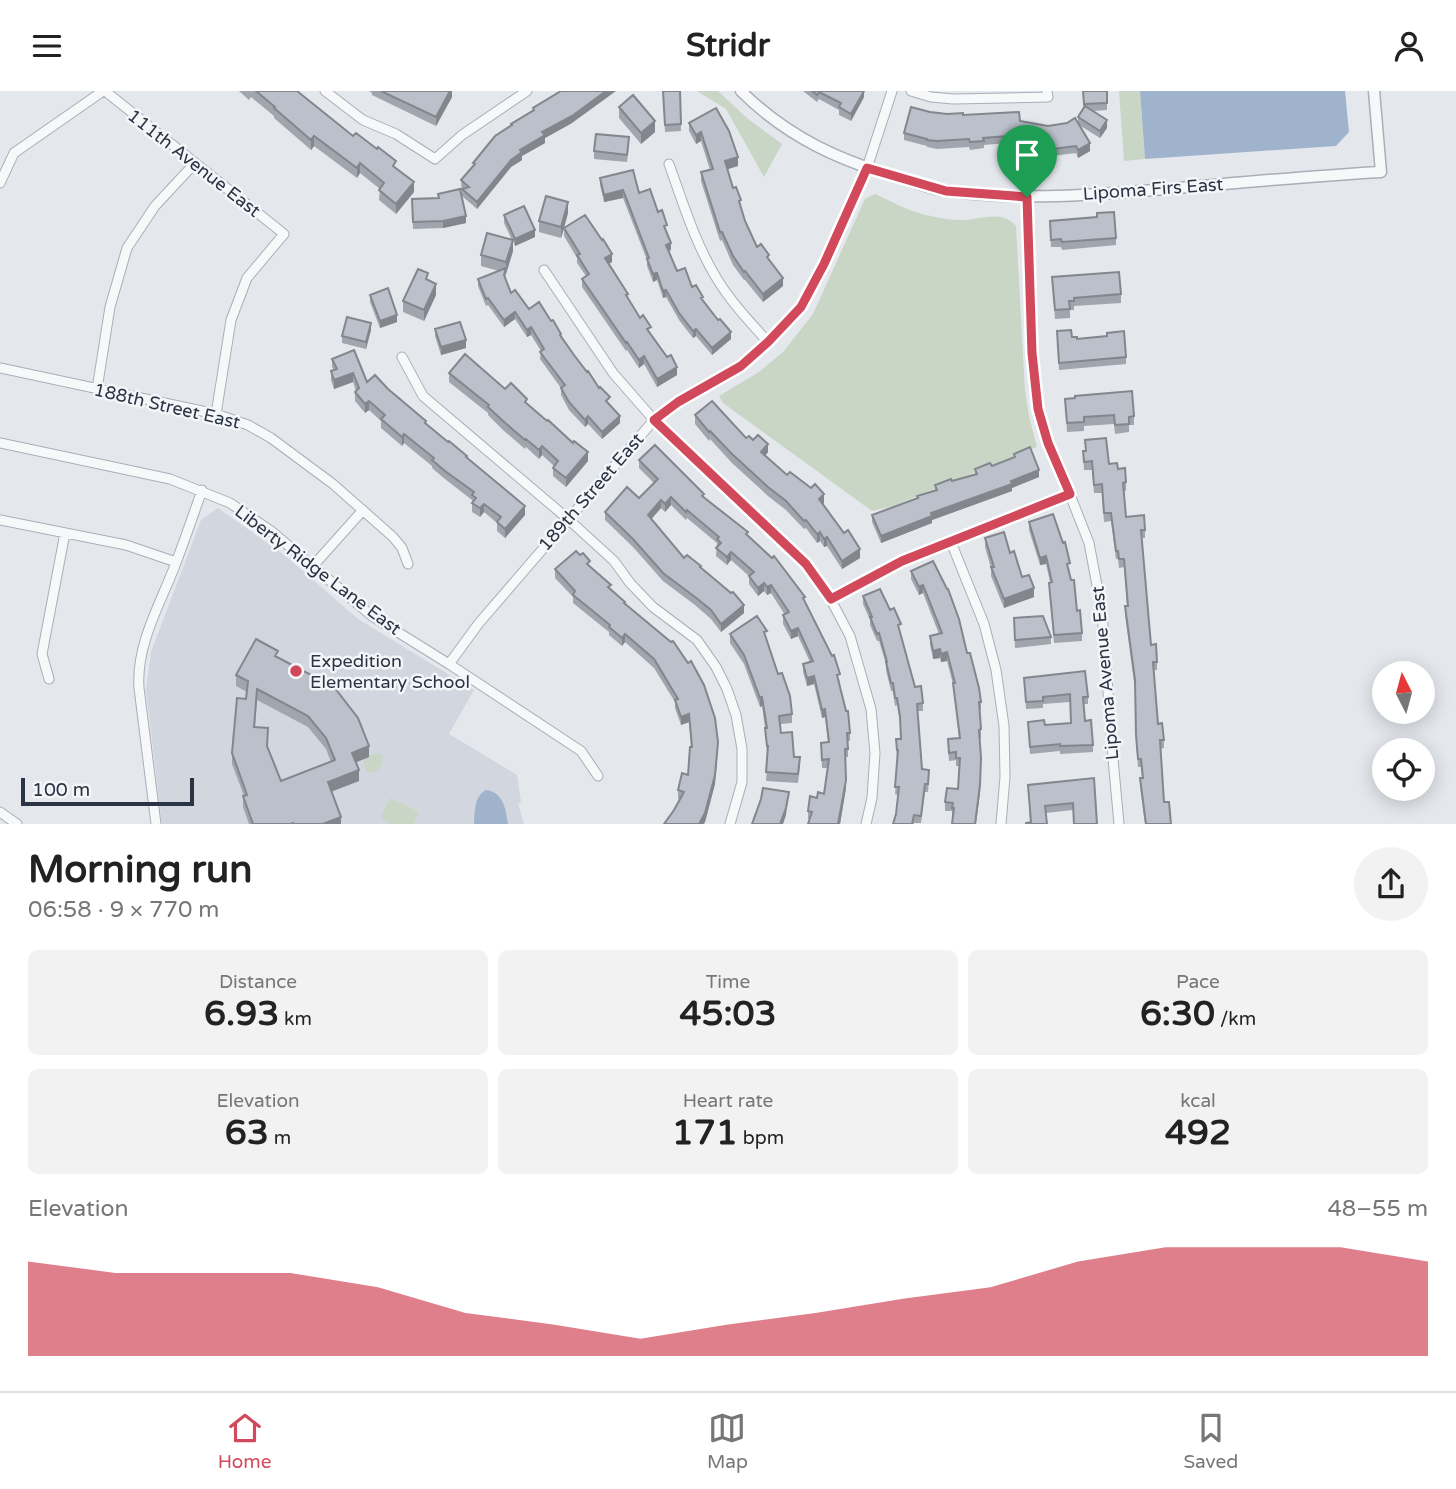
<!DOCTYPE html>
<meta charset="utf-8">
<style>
:root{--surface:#fff;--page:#f2f2f2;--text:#222;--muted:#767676;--line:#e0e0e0;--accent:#d1495b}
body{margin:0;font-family:"Varela Round",sans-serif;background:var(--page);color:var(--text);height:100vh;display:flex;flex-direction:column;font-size:26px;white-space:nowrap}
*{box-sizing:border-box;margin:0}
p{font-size:23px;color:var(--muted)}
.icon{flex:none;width:38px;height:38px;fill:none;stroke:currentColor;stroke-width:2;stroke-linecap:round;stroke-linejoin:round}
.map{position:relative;height:733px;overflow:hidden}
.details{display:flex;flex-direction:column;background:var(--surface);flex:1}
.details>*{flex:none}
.needle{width:46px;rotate:354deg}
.fabs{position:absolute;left:1372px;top:570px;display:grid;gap:14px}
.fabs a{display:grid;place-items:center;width:63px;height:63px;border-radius:50%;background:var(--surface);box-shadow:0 4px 18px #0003;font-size:35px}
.scale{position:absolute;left:21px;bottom:18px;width:173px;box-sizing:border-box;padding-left:7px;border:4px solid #2b3445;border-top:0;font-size:19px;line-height:24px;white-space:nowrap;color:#2b3445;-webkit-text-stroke:5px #f4f6f9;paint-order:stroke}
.pin{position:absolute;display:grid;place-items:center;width:60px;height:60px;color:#fff;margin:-72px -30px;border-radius:50% 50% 50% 0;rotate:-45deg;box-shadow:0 0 7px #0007}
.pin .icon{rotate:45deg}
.round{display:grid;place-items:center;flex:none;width:74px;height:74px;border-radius:37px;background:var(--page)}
.head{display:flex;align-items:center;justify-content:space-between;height:119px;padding:0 28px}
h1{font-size:38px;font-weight:800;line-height:52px}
.stats{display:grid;grid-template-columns:repeat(3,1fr);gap:10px;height:119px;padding:7px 28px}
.stats div{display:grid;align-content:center;border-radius:10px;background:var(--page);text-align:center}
.stats b{font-size:35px;font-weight:800}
.stats small{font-size:19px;font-weight:400}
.stats p{font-size:19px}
.chart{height:196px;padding:14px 28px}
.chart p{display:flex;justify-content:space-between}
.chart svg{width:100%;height:126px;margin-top:7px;fill:var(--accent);opacity:.7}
header{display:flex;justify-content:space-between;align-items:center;height:91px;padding:0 28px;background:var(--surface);font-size:32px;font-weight:800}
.dock{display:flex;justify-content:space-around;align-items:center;height:98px;border-top:2px solid var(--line);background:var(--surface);font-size:19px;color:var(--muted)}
.dock a{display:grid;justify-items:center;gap:4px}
.dock .on{color:var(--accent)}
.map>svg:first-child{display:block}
</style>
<header><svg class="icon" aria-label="menu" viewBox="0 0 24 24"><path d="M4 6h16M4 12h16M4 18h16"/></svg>Stridr<svg class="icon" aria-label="person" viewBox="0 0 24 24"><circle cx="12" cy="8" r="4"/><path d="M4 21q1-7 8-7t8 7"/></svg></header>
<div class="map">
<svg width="1456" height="733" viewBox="0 0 1456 733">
<rect width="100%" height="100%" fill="#e4e7ec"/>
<!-- built -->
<path fill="#d2d6de" d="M218,417L287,466L358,528L474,599L449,643L517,684L521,711L518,713L524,733H162L146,599L151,561L201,429Z"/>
<!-- green -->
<path fill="#c9d6c5" d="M697,0H718L747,27L782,53L764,86L726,18Z
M1119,0H1140L1145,68L1124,70Z
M875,103C891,110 908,120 926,124C936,126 948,129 959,129C978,130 1001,117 1016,135L1025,300L1029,325L1037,356L893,415L872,420L723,312L719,305L759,281L783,261L813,223L865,108Z
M377,662L383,664C383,674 377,685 367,681L363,670L367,666Z
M390,707L419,721L414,733H388L381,726Z"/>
<!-- water -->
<path fill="#9fb4cc" d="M1140,0H1345L1349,41L1336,55L1145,68Z
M486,699C503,701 506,718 508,733H474C475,721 474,705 486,699Z"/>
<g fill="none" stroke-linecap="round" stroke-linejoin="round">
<defs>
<path id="minor" d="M105,0L284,143L247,187L231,229L216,323
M325,0L363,29L396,43L435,68L462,44L527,0
M911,0L931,6L953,8L1048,6L1047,0
M669,73C683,112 695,152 717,188C731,211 750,231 768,251
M0,92L14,62L103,0
M1027,106L1032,263L1038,318L1048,353L1063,386L1089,452L1102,521L1113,668L1119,733
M544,179L613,282L654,329L806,473L830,507L850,545L871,618L875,662L872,707L866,733
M402,266L423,305L568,428L614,470L630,492L653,516L697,549L716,576L727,598L736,624L742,658V691L730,733
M0,277L216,323L248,334L271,347L333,393L393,446L402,457L408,473
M97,298L110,216L127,157L155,115L195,72
M0,352L170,388L230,412L271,440L372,525L449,573L581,660L598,685
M0,429L126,454L176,471
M951,451L984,533L996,579L1004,635L1005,686L1001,733
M313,475L363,419
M830,507L902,470L1070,403
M449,573L479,532L654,329L678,311L742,275L768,251L801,216L824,173L867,77L892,0
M49,588L42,563L65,442
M0,721L17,733
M156,733L139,597C136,555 159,515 174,477C184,451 193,425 202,399"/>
<path id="tertiary" d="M741,0C789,48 843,71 907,89C920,93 934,99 948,100C1020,110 1093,104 1165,98C1237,92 1309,85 1381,81L1374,0"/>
</defs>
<!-- minor casing -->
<use href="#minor" stroke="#a9aeb7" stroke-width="11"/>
<!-- tertiary casing -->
<use href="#tertiary" stroke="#a9aeb7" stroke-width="13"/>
<!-- minor -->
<use href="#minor" stroke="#f7f8fa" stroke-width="9"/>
<!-- tertiary -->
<use href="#tertiary" stroke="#f7f8fa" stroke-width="10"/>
</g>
<!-- wall -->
<path fill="#a1a5ae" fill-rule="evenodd" d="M239,0H297L353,45L396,78L414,101L396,123L379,109L380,98L360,82L357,87L314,55L311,59L274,27V25L251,6L249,9Z
M369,0H452V6L436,35L372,4V2Z
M663,0H680L681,40L665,41Z
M803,0H864V6L851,30L839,24V19L819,8L817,11Z
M1083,0H1107V19L1092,20L1107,37L1100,47L1079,34L1090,60L1078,67L1076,62L1036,67L1024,65L1025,53L1007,54V52L984,54V57L970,59L969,56L937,58L927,56V55L904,49V42L930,21L1020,30L1048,35L1078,31V26L1083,17Z
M619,16L655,41L641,53L619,27Z
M533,17L572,32L545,47V52L522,65V69L511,76L477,118L462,105L461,89L473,76V72L511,35V33L533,20Z
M689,32L738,75L727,78L745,130L757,156L769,168L783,195L763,211L745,189H744L733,174L722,149L720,150L701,90V81L710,79L701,50L696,53L689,40Z
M629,54L627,71L594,68V60Z
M600,87L639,102L658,121L667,141L671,159L668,160L677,180L703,209L731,248L712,264L696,245L693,247L679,229L666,206L663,207L657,189L653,191L647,175V169L623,107L604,111L600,94Z
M438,103L466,132L443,137L413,138L412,108L438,107Z
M568,122L564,137L612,171L609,173L628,208L677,284L657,296L644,273L639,277L627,259L626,260L582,196V188L586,185L577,172V167L564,145V138L561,147L539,141V130Z
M504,124L535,146L515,155L513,150V160L505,187L511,202L561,245L609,314L620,332L602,348L588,333L585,336L569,319L561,304V297L540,268L541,260L531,244L527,246L515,228L504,236L488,214L486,215L478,195V188L499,180L481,175V164L512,149L504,132Z
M1050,130L1116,147V154L1062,159L1061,156H1051Z
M1052,186L1121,203V212L1074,215V219H1070V227L1055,228Z
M428,189L436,204L424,230L403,221V210Z
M370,204L397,231L380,237L370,211Z
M435,238L466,257L441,264L435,245Z
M371,239L366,258L342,252V245Z
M1057,240L1126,266V273L1059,279Z
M332,268L367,291L388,298L426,333L467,367L525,424L505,447L497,440V432L484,421L480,426L472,421V409L445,388L432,377V375L404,352L402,355L381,337V330L369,319L365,322L355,310V301L356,300L353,291L334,298L331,289V280L334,279L332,276Z
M449,282L505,298L527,313L588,370L566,396L553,385V377L554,375L542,364L539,368L526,356L525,358L503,339L488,324V322L449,291Z
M1065,308L1134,325V334H1129V341L1115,343L1114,333L1084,335V340L1067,341Z
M695,324L746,347L768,361L765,365L787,384L824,412L823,413L860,467L842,478L827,455L824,456L820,450L817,452L806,437L804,438L786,419L768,405L732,372L710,348L709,350L695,333Z
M1085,349L1109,373L1118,378L1126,391V400H1124L1126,426L1145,439V447H1142L1151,554L1157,571V579H1153L1158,633L1164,649V657L1160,658L1164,711L1171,733H1145L1140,695V687H1142L1141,676H1138L1136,652L1135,598L1125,524V515H1127L1124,476L1119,477L1118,468H1116L1111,430L1104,431L1102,402H1094L1092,379H1084L1083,360H1086Z
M1014,363L1039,386L1012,397V400L932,429V432L881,452L872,431V424L935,400V394L975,384V378L992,375L1014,367Z
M639,369L704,406L748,445L805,511L840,591H839L850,642V650H848V666H846V697L840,733H808L810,728H808V720L817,707L824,703L828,677H822L821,652L828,651L825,626L822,627L814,593L807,595L803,581V573L810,571L798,545L791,548L783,533V524H785L771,502L767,504L764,500L758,505L749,493V485L731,469L727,474L716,465L717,452L687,427L686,429L671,414L665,421L661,417L651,428L684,467L701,477L744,522L721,541L711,528L695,514L663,490L633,456L605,429V421L639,407L654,392L639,377Z
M1029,431L1070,479L1069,480L1082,542V550L1054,552L1049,499V492L1050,491L1046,473L1040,474L1029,439Z
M985,447L1010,462L1034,506L1004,517L991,485V477L985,456Z
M933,470L967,562L981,611V619H980L981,638V647H980V702L953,725H952V720H945V711L958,698L959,675H956V669L949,670L948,656V648L959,647L953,593L947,570L941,571L940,567L933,568L930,553V545L939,543L923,502L919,504L911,488V480Z
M590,476L625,513L718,660L715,693L705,731L674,719L680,708H678V699L688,684L691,656L689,631L681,634L675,617V611L654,577L625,551L622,555L609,544V541L573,512V506L555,487V478Z
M863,505L901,541H900L915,596L923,612V620H917L922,678L929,687L928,701H925L921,732H914V733H893L896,723L898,704L895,703L898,667H897L896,648H901L900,633L897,614L895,615L893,600H891L886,579V573L879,550H877L870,534V529L863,513Z
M1014,527L1051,546V553L1015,557Z
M730,543L767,549L792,623V632L780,633L781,642L794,666L800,675L798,692L766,690L768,664L767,663L765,637L762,615L760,616L744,573L730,552Z
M278,567L369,666L356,671L359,690L332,700L341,733H249L243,716V705H244L232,673V662L246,608L247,601L236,595V584ZM257,609L308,636L326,658L331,671L281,690L267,656L255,636Z
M1024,587L1088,606V613H1084L1085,630L1093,654V661L1060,663V660L1030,663L1028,631L1045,634L1071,632L1070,611L1043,613V617L1026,618Z
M1094,687L1097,733H1074L1073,719L1046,722L1030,732L1028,694Z"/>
<!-- shaded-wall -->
<path fill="#83868d" d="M450,0H452V6L436,35V26Z
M606,0H616L572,32L545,47V52L522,65V69L511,76L477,118V111L520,59L542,41Z
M864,0V6L851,30V23Z
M1107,29V37L1100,47V40Z
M655,30V41L641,53V42Z
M701,41V50L696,53V44Z
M314,45V55L311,59V49Z
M1090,52V60L1078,67V59Z
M738,66V75L725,79V70Z
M360,72V82L357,87V77Z
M414,91V101L396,123V113Z
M623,99V107L604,111V104Z
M568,111V122L561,147V136Z
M466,125V132L443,137V130Z
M535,139V146L515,155V148Z
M513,149V160L506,182V171Z
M671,152V159L666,161V154Z
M612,163V171L605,175V167Z
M657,182V189L653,191V183Z
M783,187V195L763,211V203Z
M436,193V204L424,230V219Z
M666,199V206L663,207V200Z
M515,221V228L504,236V229Z
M397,224V231L380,237V230Z
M371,232V239L366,258V251Z
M531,236V244L527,246V239Z
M696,238V245L693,247V240Z
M731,241V248L712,264V257Z
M466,249V257L441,264V256Z
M644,265V273L639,277V269Z
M677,276V284L657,296V288Z
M353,282V291L334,298V289Z
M369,310V319L365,322V313Z
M588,325V333L585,336V329Z
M620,325V332L602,348V341Z
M404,343V352L402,355V346Z
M768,353V361L761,370V361Z
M542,355V364L539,368V359Z
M588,361V370L566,396V387Z
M1039,379V386L1012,397V400L932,429V432L881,452V445L931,422Z
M824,403V412L819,416V408Z
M671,406V414L665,421V413Z
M661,409V417L648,432V424Z
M484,413V421L480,426V417Z
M525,415V424L505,447V438Z
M820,441V450L817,452V443Z
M827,446V455L824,456V448Z
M860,458V467L842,478V470Z
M731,461V469L727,474V466Z
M1046,465V473L1040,474V467Z
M764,492V500L758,505V497Z
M771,494V502L767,504V496Z
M923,494V502L919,504V496Z
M1034,497V506L1004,517V508Z
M744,514V522L721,541V533Z
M798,537V545L791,548V540Z
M625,543V551L622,555V547Z
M940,558V567L933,568V560Z
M947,561V570L941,571V563Z
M814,585V593L807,595V587Z
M762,606V615L760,616V607Z
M825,618V626L822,627V619Z
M689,623V631L681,634V626Z
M718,651L715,693L705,731L704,733H699Z
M369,655V666L352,673V662Z
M981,675L980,702L976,733H975Z
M359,679V690L328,702V691Z
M846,689V697L840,733H838Z
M789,701L786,724L783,733H780Z
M341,726V733H323Z"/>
<!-- building -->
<path fill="#bbc0ca" stroke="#83868d" stroke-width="2" fill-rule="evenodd" d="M256,0H297L353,45L356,42L377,58L378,56L396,70L393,75L414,91L396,113L379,99L384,92L360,72L357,77L314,45L311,49L274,17L275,16Z
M381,0H450L436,26Z
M561,0H606L572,25L542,41L545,44L520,59L522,61L511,69L477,111L462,98L469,96L461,89L475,73L473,72L495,45L512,34L511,33L534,19L533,17Z
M663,0H680L681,33L665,34Z
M812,0H864L851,23L839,16L841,12L819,1L817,4Z
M1083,0H1107V12L1084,13Z
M633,4L655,30L641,42L619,16Z
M1085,15L1107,29L1100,40L1078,26Z
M911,16L930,21L947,23L963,22V24L1019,21L1020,30L1048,35L1067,32L1075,27L1090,52L1078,59L1076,55L1036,60L1024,58L1026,45L1007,47V45L983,47L984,50L970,51L969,48L937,50L927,49V48L904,42Z
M716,17L729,40L738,66L725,70L733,97L736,96L741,109L739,110L745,130L757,156L761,153L769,164L767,166L783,187L763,203L745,180L744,181L733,165L722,141H720L701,81L713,78L701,41L696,44L689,32Z
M596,43L629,46L627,64L594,60Z
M633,79L639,102L650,98L658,121L662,119L667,134L664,135L671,152L666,154L677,180L685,177L692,196L696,194L703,206L701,207L718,229L720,228L731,241L712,257L696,238L693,240L679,222L666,199L663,200L657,182L653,183L647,168L649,167L623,99L604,104L600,87Z
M460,98L466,125L443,130L413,131L412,108L439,107L438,103Z
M546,105L568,111L561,136L539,130Z
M524,115L535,139L515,148L504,124Z
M1114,121L1116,147L1062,151L1061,148L1051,149L1050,130L1097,126V122Z
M585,124L602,149L603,148L612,163L605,167L628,203L626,204L640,227L643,224L651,236L647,238L667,266L671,264L677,276L657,288L644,265L639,269L627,251L626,252L582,188L589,183L577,164L580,163L564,137Z
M487,142L513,149L506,171L481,164Z
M506,177L504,184L511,202L515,199L529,218L539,211L551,230L553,229L561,243L560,244L574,264L587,281L588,280L599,297L600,296L610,306L606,310L620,325L602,341L588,325L585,329L569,311L561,297L565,294L540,261L544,258L531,236L527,239L515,221L504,229L488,207L486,208L478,188Z
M418,178L428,182L426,188L436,193L424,219L403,210Z
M1119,181L1121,203L1074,207V210H1069L1070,218L1055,219L1052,186Z
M388,197L397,224L380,230L370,204Z
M347,226L371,232L366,251L342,245Z
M460,231L466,249L441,256L435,238Z
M1071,239L1072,246H1077V248L1107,245V242L1124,240L1126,266L1059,272L1057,240Z
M354,259L367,291L375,284L388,298L426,330L425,332L448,351L449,350L467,365L466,366L525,415L505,438L497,431L501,426L484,413L480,417L472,412L476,407L472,404L474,401L445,380L432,369L434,367L404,343L402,346L381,328L385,324L369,310L365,313L355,301L359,297L353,282L334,289L331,280L337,278L332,268Z
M465,263L505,298L511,292L527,308L525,311L547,330L548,329L573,352L574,350L588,361L566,387L553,377L558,370L542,355L539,359L526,348L525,349L503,330L488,316L489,314L449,282Z
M1132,300L1134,325L1129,326V333L1115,334L1114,324L1084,326V331L1067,332L1065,308L1075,307V305Z
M712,310L746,347L749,345L753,349L758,344L768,353L761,361L787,384L790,381L811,397L815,393L824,403L819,408L844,442L848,439L860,458L842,470L827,446L824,448L820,441L817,443L806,429L804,430L786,410L768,396L732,363L710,340L709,341L695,324Z
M1106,347L1109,373L1117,372L1118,378L1125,377L1126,391L1123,392L1126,426L1144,424L1145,439H1141L1151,554L1156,553L1157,571H1153L1158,633L1162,632L1164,649H1160L1164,711H1169L1171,733H1146L1140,687H1143L1141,668H1138L1136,644L1135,589L1125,515H1128L1124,468H1119L1118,460H1116L1111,422H1104L1102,393L1094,394L1092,370L1084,371L1083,360H1086L1085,349Z
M655,354L704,403L702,405L748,441L746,443L772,467L774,465L805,506L803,507L832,565L834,564L840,583L837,584L846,620H848L850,642H847L848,658H845L846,689L838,733H808L812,721L808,720L810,705L817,707L818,701L824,703L829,668L822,669L821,652L829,651L825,618L822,619L814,585L807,587L803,573L813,570L798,537L791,540L783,524L789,521L771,494L767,496L764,492L758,497L749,485L754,481L731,461L727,466L716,457L721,452L717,448L719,446L687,419L686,421L671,406L665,413L661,409L648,424L684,467L687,464L701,475L700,476L731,502L733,501L744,514L721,533L711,519L695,506L663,482L633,448L605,421L627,396L639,407L658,388L639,369Z
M1030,356L1039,379L1011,390L1012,393L931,422L932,425L881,445L872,424L918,407L917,405L937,399L935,394L951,388L952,390L977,383L975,378L990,372L992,375L1015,366L1014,363Z
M1053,423L1063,452L1065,451L1070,472L1067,473L1071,489H1074L1077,520L1080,519L1082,542L1054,544L1049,492L1052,491L1046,465L1040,467L1029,431Z
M1004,441L1010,462L1014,460L1022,486L1029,484L1034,497L1004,508L991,476H994L985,447Z
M576,460L580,464L583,462L590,470L587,473L611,494L608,496L625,511L624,512L671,551L673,550L688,572L691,570L704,594L715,627L718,651L715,684L705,722L699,733H664L674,719L684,701L678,699L682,682L688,684L690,656H692L689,623L681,626L675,609L678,608L654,568L625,543L622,547L609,536L610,534L573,504L575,500L555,478Z
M933,470L947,498H948L959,528L967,562H970L979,597L981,611H979L981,638L979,639L981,667L980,694L975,733H952L954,717H952L953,712L945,711L947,697L958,698L960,667H956V661L949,662L948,648L960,647L953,592H955L947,561L941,563L940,558L933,560L930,545L942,542L923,494L919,496L911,480Z
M880,498L890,519L894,517L901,533L898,534L915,596L921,595L923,612L917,613L922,678L929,679L928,693H925L921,725L914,724L912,733H893L896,723L899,696H895L898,659H897L896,648H901L900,625L897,607H895L893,592H891L886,571H887L879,542L877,543L870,526H872L863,505Z
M757,525L767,540L764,541L778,583L782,582L790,605L792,623L779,625L781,642L792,641L794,666H800L798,683L766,681L768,655H767L765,637H767L762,606L760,607L744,564L730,543Z
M1043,525L1051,546L1015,549L1014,527Z
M256,548L278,560L275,565L334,596L358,627L369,655L352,662L359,679L328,691L341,726L323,733H293V732L291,733H253L243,705L247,704L232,662L237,607L246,608L248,590L236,584ZM257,598L308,625L326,647L335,669L281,690L267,655L268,637L254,636Z
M1085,580L1088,606H1083L1085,630L1091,629L1093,654L1060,655V653L1030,656L1028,631L1044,629L1045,634L1071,632L1070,603L1043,606V610L1026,611L1024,587Z
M1094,687L1097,733H1074L1073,712L1045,715L1047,733H1026V732L1031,731L1028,694Z
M763,697L789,701L786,717L780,733H752L761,708Z"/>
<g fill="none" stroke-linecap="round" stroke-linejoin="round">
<defs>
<path id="route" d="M867,77L946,100L1027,106L1032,262L1038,318L1048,352L1070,403L902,470L831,508L806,473L654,329L678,311L741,275L768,251L801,216L824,173Z"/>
</defs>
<!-- route casing -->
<use href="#route" stroke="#fff" stroke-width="14"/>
<!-- route -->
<use href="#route" stroke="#d1495b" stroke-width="9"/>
</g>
<!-- markers -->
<circle fill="#d1495b" stroke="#f4f6f9" stroke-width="2.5" cx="296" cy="580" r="7"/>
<g text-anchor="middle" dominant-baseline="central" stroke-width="5" stroke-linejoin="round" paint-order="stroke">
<!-- street labels -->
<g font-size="18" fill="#2b3445" stroke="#f4f6f9">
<text transform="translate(194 72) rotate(38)">111th Avenue East</text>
<text transform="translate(1153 98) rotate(-4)">Lipoma Firs East</text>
<text transform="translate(167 315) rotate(13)">188th Street East</text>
<text transform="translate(591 401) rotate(-49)">189th Street East</text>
<text transform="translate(318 479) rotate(37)">Liberty Ridge Lane East</text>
<text transform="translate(1105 582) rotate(-95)">Lipoma Avenue East</text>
</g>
<!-- poi labels -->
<g font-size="18" fill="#2b3445" stroke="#f4f6f9" text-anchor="start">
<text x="310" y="570">Expedition<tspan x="310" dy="21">Elementary School</tspan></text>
</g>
</g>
</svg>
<div class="fabs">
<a><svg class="needle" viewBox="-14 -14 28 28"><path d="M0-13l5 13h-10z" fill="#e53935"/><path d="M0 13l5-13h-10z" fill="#767676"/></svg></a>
<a><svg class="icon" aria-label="locate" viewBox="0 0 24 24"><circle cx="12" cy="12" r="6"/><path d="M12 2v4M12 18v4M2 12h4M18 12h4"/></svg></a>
</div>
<div class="scale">100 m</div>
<div class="pin" style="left:1027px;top:106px;background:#1e9e55"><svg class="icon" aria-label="arrive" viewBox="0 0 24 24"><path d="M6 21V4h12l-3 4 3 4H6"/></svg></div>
</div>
<section class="details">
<div class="head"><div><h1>Morning run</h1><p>06:58 · 9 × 770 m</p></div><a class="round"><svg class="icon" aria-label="share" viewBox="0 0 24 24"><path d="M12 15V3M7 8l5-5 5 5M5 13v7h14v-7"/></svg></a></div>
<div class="stats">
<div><p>Distance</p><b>6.93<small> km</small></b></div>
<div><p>Time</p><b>45:03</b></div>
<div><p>Pace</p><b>6:30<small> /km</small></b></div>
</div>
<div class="stats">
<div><p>Elevation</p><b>63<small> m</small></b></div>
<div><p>Heart rate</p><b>171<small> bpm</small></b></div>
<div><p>kcal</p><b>492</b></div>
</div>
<div class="chart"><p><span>Elevation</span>48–55 m</p>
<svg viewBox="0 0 160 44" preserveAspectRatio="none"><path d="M0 44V11L10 15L20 15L30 15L40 20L50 29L60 33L70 38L80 33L90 29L100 24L110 20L120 11L130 6L140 6L150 6L160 11V44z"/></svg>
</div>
</section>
<nav class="dock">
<a class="on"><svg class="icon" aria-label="home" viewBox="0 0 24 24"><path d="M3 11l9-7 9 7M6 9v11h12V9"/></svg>Home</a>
<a><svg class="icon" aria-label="map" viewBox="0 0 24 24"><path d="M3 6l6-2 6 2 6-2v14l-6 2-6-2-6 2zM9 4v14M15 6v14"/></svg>Map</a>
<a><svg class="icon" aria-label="saved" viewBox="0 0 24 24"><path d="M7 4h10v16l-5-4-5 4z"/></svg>Saved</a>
</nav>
